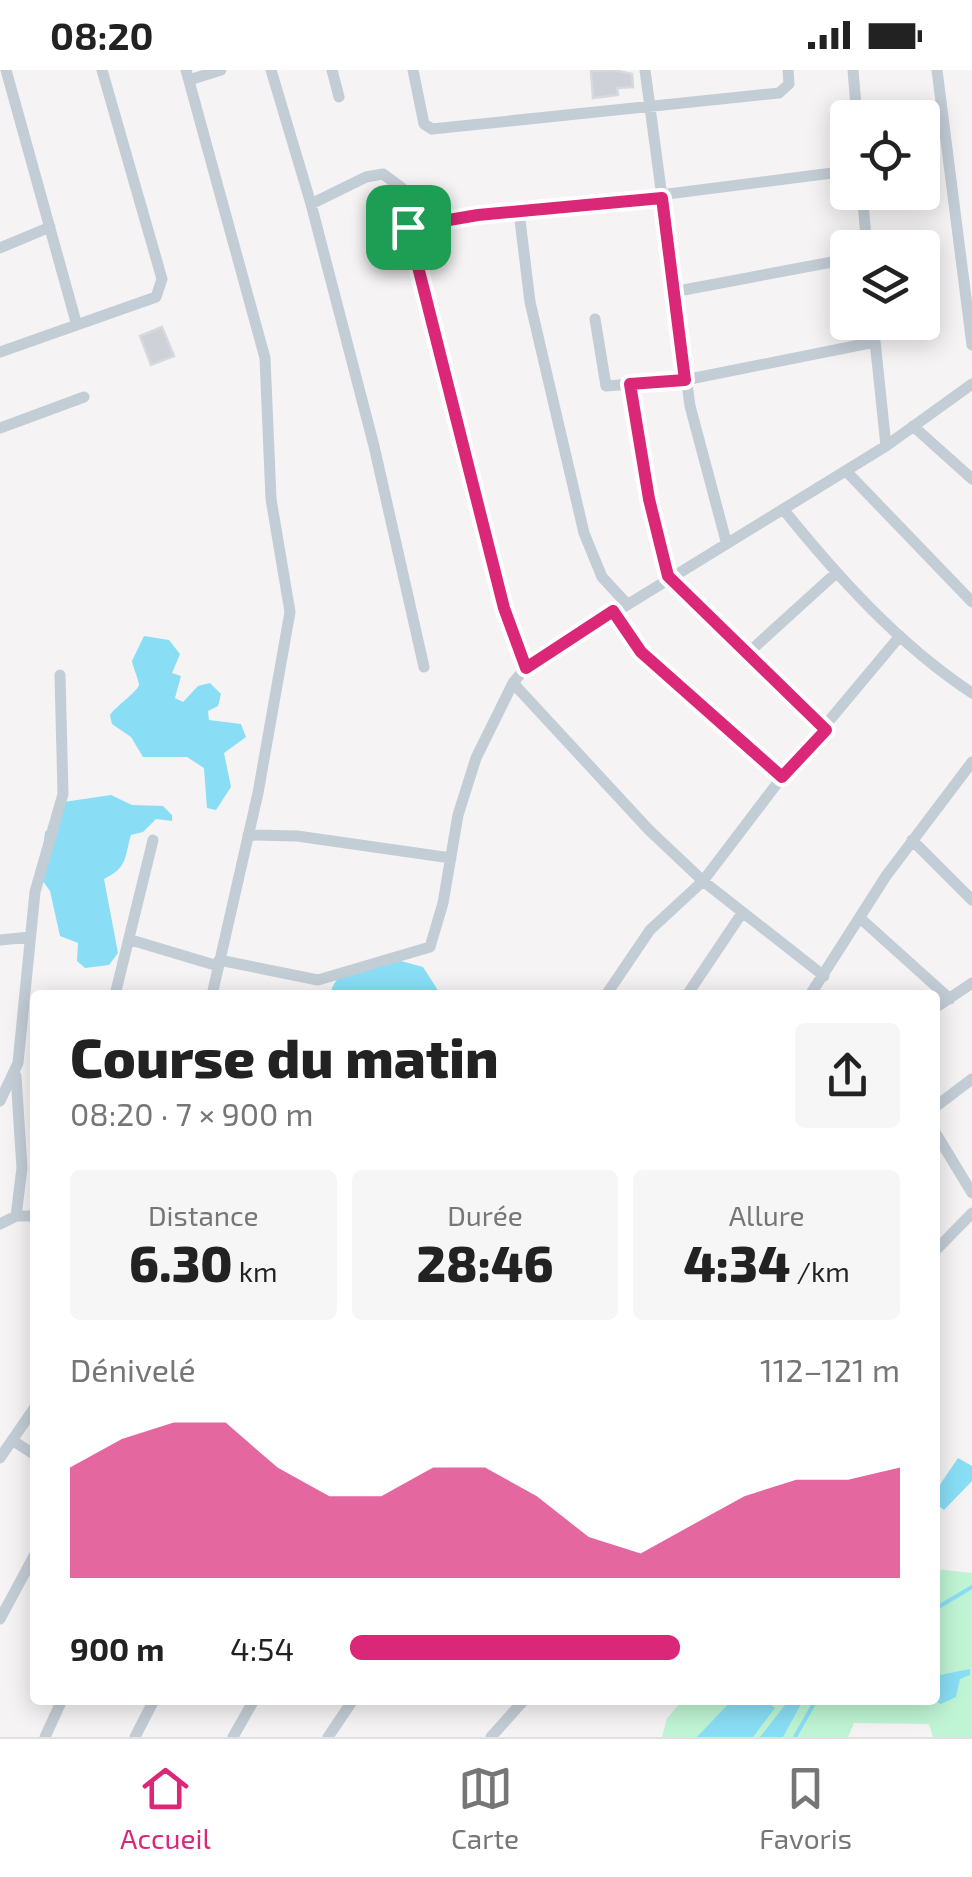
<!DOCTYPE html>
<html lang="fr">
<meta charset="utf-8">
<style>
:root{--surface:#fff;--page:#f6f6f6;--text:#222;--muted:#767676;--line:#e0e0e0;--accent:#db2777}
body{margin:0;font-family:"Exo 2",sans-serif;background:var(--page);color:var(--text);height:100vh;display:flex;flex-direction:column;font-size:38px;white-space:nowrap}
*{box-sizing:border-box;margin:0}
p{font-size:32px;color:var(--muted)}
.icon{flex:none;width:55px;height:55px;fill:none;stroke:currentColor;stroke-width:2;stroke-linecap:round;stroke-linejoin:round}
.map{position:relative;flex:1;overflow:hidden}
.details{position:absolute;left:30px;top:920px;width:910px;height:715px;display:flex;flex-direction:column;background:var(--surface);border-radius:10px;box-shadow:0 5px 25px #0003}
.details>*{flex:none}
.fabs{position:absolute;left:830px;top:30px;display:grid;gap:20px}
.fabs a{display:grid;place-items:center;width:110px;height:110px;border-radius:10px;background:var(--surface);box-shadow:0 5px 25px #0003;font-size:50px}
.pin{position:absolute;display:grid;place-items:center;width:85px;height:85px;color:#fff;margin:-42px;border-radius:20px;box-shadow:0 5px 15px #0006}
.round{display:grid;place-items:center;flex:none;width:105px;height:105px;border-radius:10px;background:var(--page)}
.overview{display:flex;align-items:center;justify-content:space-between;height:170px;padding:0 40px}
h1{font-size:55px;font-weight:800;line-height:75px}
.figures{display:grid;grid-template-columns:repeat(3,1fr);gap:15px;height:170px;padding:10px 40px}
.figures div{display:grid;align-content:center;border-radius:10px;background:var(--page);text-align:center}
.figures b{font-size:50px;font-weight:800}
.figures small{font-size:28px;font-weight:400}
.figures p{font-size:28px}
.chart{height:280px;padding:20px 40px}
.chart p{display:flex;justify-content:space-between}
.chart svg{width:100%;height:180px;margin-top:10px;fill:var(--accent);opacity:.7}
ul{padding:0 40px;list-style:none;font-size:32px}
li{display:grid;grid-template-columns:160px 120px 1fr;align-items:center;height:75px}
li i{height:25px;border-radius:12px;background:var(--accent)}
.status{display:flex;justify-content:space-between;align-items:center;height:70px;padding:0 50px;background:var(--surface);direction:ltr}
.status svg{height:28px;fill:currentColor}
.menu{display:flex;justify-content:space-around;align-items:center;height:140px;border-top:2px solid var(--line);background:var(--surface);font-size:28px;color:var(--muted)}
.menu a{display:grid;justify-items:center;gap:5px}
.menu .on{color:var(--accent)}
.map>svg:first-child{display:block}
</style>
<div class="status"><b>08:20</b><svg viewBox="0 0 49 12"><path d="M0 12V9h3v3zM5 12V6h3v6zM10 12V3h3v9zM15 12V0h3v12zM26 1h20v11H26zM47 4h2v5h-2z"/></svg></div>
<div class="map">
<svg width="972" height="1667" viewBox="0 0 972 1667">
<rect width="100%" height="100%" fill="#f5f3f3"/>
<!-- green -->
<path fill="#bff4d4" d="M935,1499L972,1503V1667H933L929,1654L854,1653L848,1667H662L667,1648L683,1630H935Z"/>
<!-- water -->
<path fill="#89def5" d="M144,566L169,570L180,584L172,603L181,606L175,628L183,632L198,616L210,613L221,624L218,636L208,641L209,650L241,654L246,667L224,683L231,717L216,740L207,738L204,698L187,687H143L131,667L112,654L110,645C115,637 137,622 139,615C139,610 133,598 132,591Z
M111,725L132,735L163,736L172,745V751L156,749L143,762L131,765C124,789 128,797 104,809L118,883L109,895L85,898L77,891L78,873L60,866L50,821L40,807L45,762L56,752L57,733Z
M401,891L423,897L441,925H331C332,896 378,896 401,891Z
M958,1388L972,1396V1411L944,1440L935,1433V1422Z
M970,1599V1605L960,1609L956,1627L941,1634L933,1630L935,1606Z
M732,1630H764L775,1638L753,1667H697Z
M789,1630L801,1634L783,1667H760Z"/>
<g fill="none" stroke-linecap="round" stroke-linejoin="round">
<!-- stream -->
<path stroke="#89def5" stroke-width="4" d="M935,1539L972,1517
M795,1667L816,1630"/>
</g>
<!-- building -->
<path fill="#ced2d8" stroke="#d6d9de" stroke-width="2.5" d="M614,0L632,4L633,17L617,18L618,25L593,28L591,1Z
M162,257L174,286L151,295L140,266Z"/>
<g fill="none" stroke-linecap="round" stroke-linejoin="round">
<!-- street -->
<path stroke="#c3cdd5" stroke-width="11" d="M6,0L76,252
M186,0L265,288L271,429L290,542L258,723L212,925
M271,0L311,134L374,376L424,597
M332,0L339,27
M413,0L424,54L432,59L779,23L789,14L788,0
M645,0L690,336L726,471
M853,0L857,48
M937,0L972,275
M189,10L221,0
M862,122L867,178
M311,134L366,107L383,104L402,118L504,538L526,597
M519,142L530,232L584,463L602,507L627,534
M408,157L848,101
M0,178L50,157
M673,222L848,189
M595,249L606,316L685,310L875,272
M0,282L156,227L162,209L102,0
M629,314L669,506L826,660
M913,356L972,409
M0,358L84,327
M886,376L972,314
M846,401L972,532
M783,439C838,507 898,574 972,623
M613,541L661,601L782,707
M748,583L835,504
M513,613L649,760L703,811L824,906
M248,765L297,766L451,788
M912,770L972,830
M860,848L950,929
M0,870L30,867
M131,870L218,896
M219,890L318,910L430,877L443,833L458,745L476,688L513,613L526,597L886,376L873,252
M115,925L153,770
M606,925L650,860L703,811L782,707L900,566
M687,925L742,843
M810,925L886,806L972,692
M935,938L972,913
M16,1006L22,1098L16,1146
M0,1031L18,993L35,822L63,724L60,605
M935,1037L972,1009
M935,1062L972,1123
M0,1154L16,1146H35
M935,1181L972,1143
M12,1370L35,1385
M0,1388L35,1337
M0,1549L35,1484
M45,1667L62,1630
M135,1667L154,1630
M233,1667L254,1630
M328,1667L353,1630
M491,1667L524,1630"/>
</g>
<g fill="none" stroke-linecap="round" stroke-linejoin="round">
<defs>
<path id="route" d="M662,128L685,310L630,314L649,429L668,506L826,660L782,707L641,582L613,541L526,598L504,538L408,157L478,145Z"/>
</defs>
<!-- route casing -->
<use href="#route" stroke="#fff" stroke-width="20"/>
<!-- route -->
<use href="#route" stroke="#db2777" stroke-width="12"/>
</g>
</svg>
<div class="fabs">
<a><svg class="icon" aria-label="locate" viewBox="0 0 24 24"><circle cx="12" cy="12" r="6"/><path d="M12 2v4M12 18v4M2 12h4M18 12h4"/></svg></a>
<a><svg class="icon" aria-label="layers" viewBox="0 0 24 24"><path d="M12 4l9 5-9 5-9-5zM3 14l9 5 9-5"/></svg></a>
</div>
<div class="pin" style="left:408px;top:157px;background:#1e9e55"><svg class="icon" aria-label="arrive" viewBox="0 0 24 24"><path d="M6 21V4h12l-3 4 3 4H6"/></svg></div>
<section class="details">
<div class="overview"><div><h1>Course du matin</h1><p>08:20 · 7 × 900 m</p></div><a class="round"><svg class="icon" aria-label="share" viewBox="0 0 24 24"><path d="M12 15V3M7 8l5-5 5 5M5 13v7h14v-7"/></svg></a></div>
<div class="figures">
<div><p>Distance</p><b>6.30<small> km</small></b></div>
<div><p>Durée</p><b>28:46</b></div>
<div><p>Allure</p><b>4:34<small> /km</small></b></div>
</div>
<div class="chart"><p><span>Dénivelé</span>112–121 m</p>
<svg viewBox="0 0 160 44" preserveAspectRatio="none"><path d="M0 44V17L10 10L20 6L30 6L40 17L50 24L60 24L70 17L80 17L90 24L100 34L110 38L120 31L130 24L140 20L150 20L160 17V44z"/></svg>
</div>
<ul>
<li><b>900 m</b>4:54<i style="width:60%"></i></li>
</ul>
</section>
</div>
<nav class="menu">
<a class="on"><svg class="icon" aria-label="home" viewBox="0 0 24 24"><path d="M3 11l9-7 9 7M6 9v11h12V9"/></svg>Accueil</a>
<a><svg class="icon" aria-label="map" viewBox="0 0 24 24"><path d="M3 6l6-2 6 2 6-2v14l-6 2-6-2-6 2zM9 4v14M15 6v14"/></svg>Carte</a>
<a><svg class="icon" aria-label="saved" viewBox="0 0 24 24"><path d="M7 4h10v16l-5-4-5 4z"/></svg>Favoris</a>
</nav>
